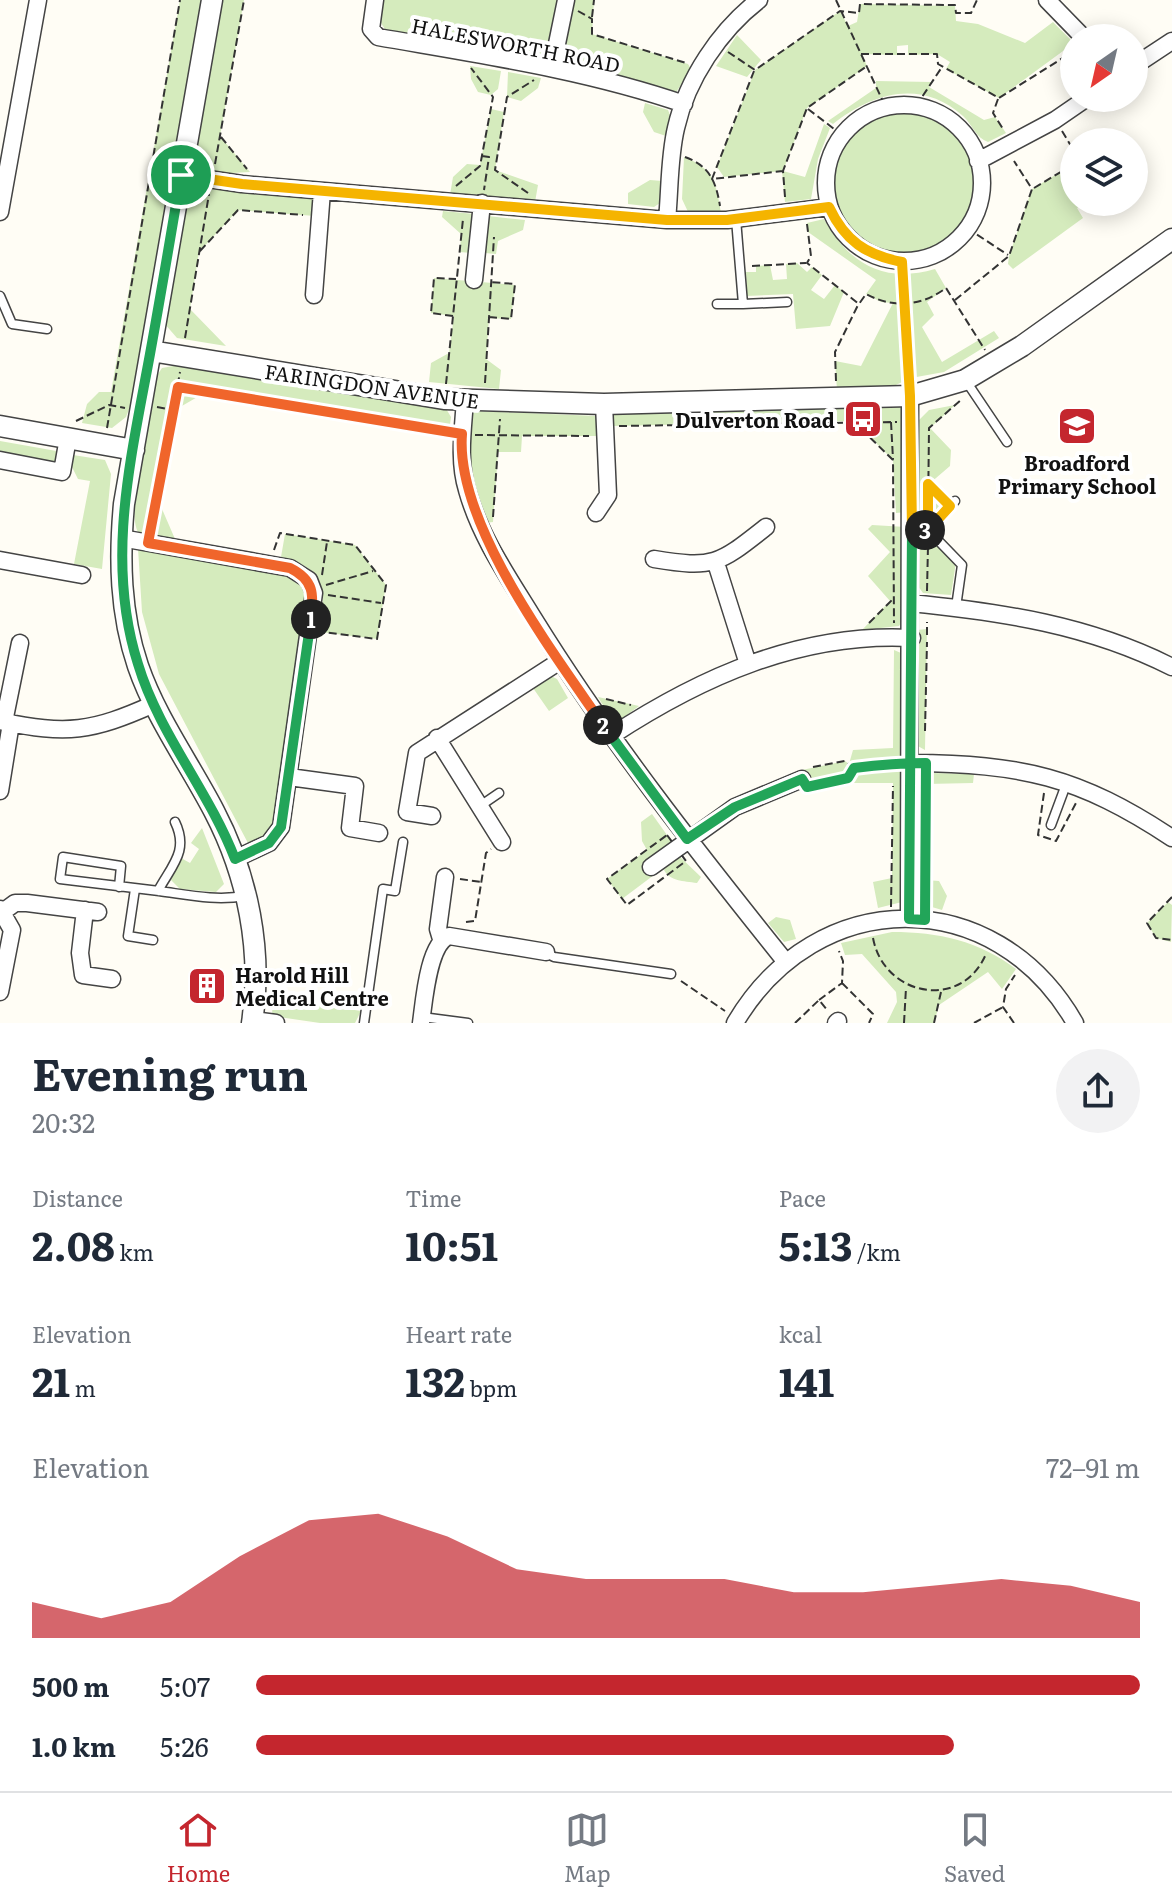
<!DOCTYPE html>
<meta charset="utf-8">
<style>
:root{--surface:#fff;--page:#f2f2f3;--text:#1f2937;--muted:#747a83;--line:#e0e1e3;--accent:#c4262e}
body{margin:0;font-family:Literata,serif;background:var(--page);color:var(--text);height:100vh;display:flex;flex-direction:column;font-size:30px;white-space:nowrap}
*{box-sizing:border-box;margin:0}
p{font-size:26px;color:var(--muted)}
.icon{flex:none;width:44px;height:44px;fill:none;stroke:currentColor;stroke-width:2;stroke-linecap:round;stroke-linejoin:round}
.map{position:relative;height:1023px;overflow:hidden}
.panel{display:flex;flex-direction:column;background:var(--surface);flex:1}
.panel>*{flex:none}
.needle{width:52px;rotate:214deg}
.fabs{position:absolute;left:1060px;top:24px;display:grid;gap:16px}
.fabs a{display:grid;place-items:center;width:88px;height:88px;border-radius:50%;background:var(--surface);box-shadow:0 4px 20px #0003;font-size:40px}
.pin{position:absolute;display:grid;place-items:center;width:68px;height:68px;color:#fff;margin:-34px;border:4px solid #fff;border-radius:50%;box-shadow:0 2px 8px #0007}
.km{position:absolute;width:40px;height:40px;margin:-20px;border-radius:50%;background:#222;color:#fff;font-size:22px;line-height:40px;text-align:center}
.round{display:grid;place-items:center;flex:none;width:84px;height:84px;border-radius:42px;background:var(--page)}
.overview{display:flex;align-items:center;justify-content:space-between;height:136px;padding:0 32px}
h1{font-size:44px;font-weight:700;line-height:60px}
.figures{display:grid;grid-template-columns:repeat(3,1fr);gap:12px;height:136px;padding:8px 32px}
.figures div{display:grid;align-content:center}
.figures b{font-size:40px;font-weight:700}
.figures small{font-size:22px;font-weight:400}
.figures p{font-size:22px}
.chart{height:224px;padding:16px 32px}
.chart p{display:flex;justify-content:space-between}
.chart svg{width:100%;height:144px;margin-top:8px;fill:var(--accent);opacity:.7}
ul{padding:0 32px;list-style:none;font-size:26px}
li{display:grid;grid-template-columns:128px 96px 1fr;align-items:center;height:60px}
li i{height:20px;border-radius:10px;background:var(--accent)}
.tabs{display:flex;justify-content:space-around;align-items:center;height:112px;border-top:2px solid var(--line);background:var(--surface);font-size:22px;color:var(--muted)}
.tabs a{display:grid;justify-items:center;gap:4px}
.tabs .selected{color:var(--accent)}
.map>svg:first-child{display:block}
</style>
<div class="map">
<svg width="1172" height="1023" viewBox="0 0 1172 1023">
<rect width="100%" height="100%" fill="#fffdf5"/>
<!-- green -->
<path fill="#d5ebbd" d="M180,0H203L131,404L126,417L112,428L82,423L87,404L99,392H111Z
M220,0H244L220,136L250,172L214,174L199,169L194,159Z
M380,0H594L592,34L688,64L691,69L675,94L394,37C379,26 378,18 380,0Z
M860,4L955,6L956,21L978,24L1025,43L1053,22L1074,43L999,98L946,69L950,62L937,54L908,55V45L897,46V55L862,54L867,66L807,108L783,171L805,177L824,124L830,128L818,159L811,199L785,202L782,171L724,177L717,167L755,70L840,11L848,26L857,22Z
M737,35L761,60L747,77L716,66Z
M470,66L501,71L498,89L491,95L478,92L471,79Z
M508,72L541,78L538,88L521,101L507,97Z
M876,81L932,82L929,87L984,120L995,117L1006,133L988,142C976,138 972,124 963,116C921,78 872,93 833,124L828,121L876,88Z
M645,103L668,110L670,115L666,136L654,132L643,112Z
M491,109L504,112L495,170L538,185L535,202L450,195L453,177L467,164L480,165Z
M832 183a71 71 0 1 1 142 0a71 71 0 1 1-142 0Z
M684,157C714,169 716,182 721,213L689,214L682,199Z
M1074,164V202H1087L1077,208L1083,218L1013,269L1008,264L1009,256L1032,189Z
M650,180L662,181L660,203L654,207L628,204V193Z
M195,188L316,197L315,216L238,210L199,252L190,309L226,346L177,338L164,323L187,195Z
M443,211L474,214L471,253L460,252L461,234L442,217Z
M488,216L525,220L523,230L498,241L496,254L485,253Z
M824,219C849,264 884,284 935,269L946,288L927,302L934,315L922,327L942,362L994,331L999,338L944,372L911,378L887,389L837,390L835,361L861,366L893,303L881,302L866,294L876,280L808,232L807,223Z
M797,263L807,272L812,267L822,275L811,290L824,299L835,285L844,292L830,326L796,329L793,294L747,296L746,272H756V266L770,265L773,280L787,279L786,264Z
M434,278L515,285L511,319L489,318L486,359L501,370L499,389L429,382L431,363L449,353L454,316L431,313Z
M179,365L445,407L451,417L449,432L206,392L175,410L156,508L162,509L175,539L138,532C125,510 151,407 156,377L162,368Z
M955,405L930,428L951,450L950,466L929,484L946,503L925,525H916L917,422L929,410Z
M897,406L906,410V512L896,513L893,460L854,421L612,426L611,413Z
M476,411L597,416V436H522L521,452H498L493,522L485,523L469,472L470,416Z
M0,441L62,452L57,464L0,456Z
M73,455L105,460L111,474L102,569L74,564L90,481L78,479L71,465Z
M872,525L906,527L903,620L899,626L862,630L890,601L868,576L890,552L868,529Z
M285,534L355,545L386,585L377,639L320,632C325,590 328,569 281,557Z
M915,538H933L956,562L951,595L923,593L915,582Z
M138,548L282,572L299,581L307,596L277,817L265,836L249,845L159,674L142,612Z
M927,629L925,750L916,745L917,630Z
M894,650L908,656L902,902L878,908L873,882L892,878L893,783H853L847,778L807,787L802,770L845,761L849,764L853,750L893,748Z
M551,676L557,679L568,698L549,711L533,688Z
M598,697L639,706L620,720L610,717Z
M931,773L974,774L973,783L926,784L925,880L939,881L947,896L942,910L915,902L916,779Z
M652,814L672,842L645,862L654,875L622,899L607,879L647,850L642,841L641,822Z
M202,828L224,884L216,892L180,889L171,880L181,858L190,863L199,849L191,843Z
M676,853L701,877L697,883C683,881 670,881 664,870Z
M1168,902L1172,905L1171,942L1156,938L1147,923Z
M776,917L790,920L796,939L784,942L768,923Z
M892,932C939,932 979,941 1016,969L1002,989L988,972L939,1005L934,1023H887L897,1002L896,992L862,954L845,955L841,943Z
M273,997L361,1011L355,1023H320L272,1016Z"/>
<g fill="none" stroke-linecap="round" stroke-linejoin="round">
<defs>
<path id="service" d="M736,219L743,304L787,302
M0,296L12,324L47,329
M717,304H743
M966,381L1007,442
M912,530H928L955,501
M928,530L962,565L956,607
M480,806L499,793
M1051,825L1067,782
M119,887L121,866L63,857L60,879C93,883 126,887 159,891C189,895 215,901 245,896
M135,889L128,936L153,940
M158,891C172,865 189,851 175,822
M546,953L554,957L671,974
M422,1017L468,1023
M364,1023L383,889L395,891L403,842"/>
<path id="minor" d="M375,0L371,29L378,37C481,55 585,70 684,104
M1047,0L1084,38
M1134,66L1172,41
M552,68L566,0
M826 183a78 78 0 1 1 156 0a78 78 0 1 1-156 0Z
M978,161L1055,120L1087,98
M181,175L242,184L667,220H727L829,207
M0,212L38,0
M667,220C670,190 669,157 676,128C687,79 720,30 759,0
M474,280L482,203
M314,295L322,191
M465,400C463,430 458,461 467,490C480,537 509,578 534,619C609,740 696,850 785,961
M0,460L62,472L68,438
M596,513L608,495L604,404
M121,538L290,568L309,580L314,593L281,827L269,843L235,859
M654,559C714,569 719,564 766,527
M0,560L82,575
M716,563L748,664
M910,603C1002,612 1089,625 1172,667
M0,721C68,735 91,732 154,704
M4,722L20,643
M611,736C701,677 801,632 912,638
M437,738L502,842
M911,763C1022,764 1078,776 1172,838
M289,777L355,786L350,828L379,833
M0,791L11,723
M432,816L407,812L417,753L560,661
M651,867L735,807L802,779
M0,909L12,930L0,992
M85,910L80,953L83,975L112,979
M4,911L15,903H27L98,912
M909,919L910,396
M441,939L438,929L445,877
M253,1020L276,1023
M421,1023C424,1002 428,944 449,936L546,952
M735,1023C816,885 995,883 1075,1023
M836,1023L838,1021"/>
<path id="tertiary" d="M212,0L124,504C119,559 120,613 138,666C156,718 189,763 214,811C248,876 263,951 252,1023
M151,351L444,399L604,404L910,396L965,380L1022,346L1172,239
M0,426L134,450"/>
</defs>
<!-- service casing -->
<use href="#service" stroke="#444" stroke-width="11"/>
<!-- minor casing -->
<use href="#minor" stroke="#444" stroke-width="19"/>
<!-- tertiary casing -->
<use href="#tertiary" stroke="#444" stroke-width="23"/>
<!-- path -->
<path stroke="#333" stroke-width="2" stroke-dasharray="8 4" stroke-linecap="butt" d="M836,0L886,108
M578,11L592,19V34L686,63
M592,17L594,0
M728,52L755,70L840,11L859,13L860,4L955,5L956,13H971L977,0
M861,54H937L938,64L999,98L1074,51
M754,71L712,179L783,171
M998,99L993,113L1003,129
M916,106L942,67
M808,109L842,135
M1062,131L1074,151
M221,137L247,169
M482,156L489,157L484,190
M685,157C710,166 716,182 720,206
M215,164L244,0
M456,186L480,166L493,97L471,68
M1034,188L1074,164
M528,193L495,170L507,97L534,80
M785,197L783,171L807,108L867,66
M807,224L811,256L807,263L859,304L866,294C894,309 922,306 946,288L985,350
M967,228L1008,255
M200,251L238,210L303,215
M902,262L908,379
M752,266L806,263
M955,300L1009,256L1032,189L1014,161
M453,316L431,313L434,278L456,279
M489,317L511,319L515,284L490,282
M185,338L209,194
M836,381L835,352L858,305
M485,383L494,237
M446,384L463,219
M179,388L449,432
M157,407L174,410
M76,421L109,405L125,408
M853,421L893,460L894,623
M891,422L893,459
M619,426L897,422
M107,428L180,0
M475,435L589,436
M929,484L941,497
M928,515L929,428L962,399
M493,517L500,419
M152,527L180,372
M274,550L280,533L355,545L386,585L377,639L323,632
M322,575L327,542
M326,585L373,571
M927,591L928,546
M328,595L381,603
M869,623L893,599
M927,635V622
M606,699L631,705
M925,731L927,642
M813,767L845,761L854,768
M815,785L848,778L854,768L894,764
M1044,793L1038,835L1056,841L1076,803
M667,835L686,861L627,905L607,879Z
M460,879L481,882
M1172,897L1147,923L1156,938L1172,940
M891,907L893,786
M925,907L926,778
M466,922L475,921L486,853L491,849
M873,938C884,997 962,1011 986,954
M681,981L725,1011
M842,983L873,1014L869,1023
M819,1000L842,983L843,961L839,951
M795,1023L819,1000L828,1011
M904,1023L906,988
M934,1023L941,992
M974,1023L1003,1007
M1014,1023L1003,1007L1006,989L1015,975"/>
<!-- service -->
<use href="#service" stroke="#fff" stroke-width="8"/>
<!-- minor -->
<use href="#minor" stroke="#fff" stroke-width="16"/>
<!-- tertiary -->
<use href="#tertiary" stroke="#fff" stroke-width="20"/>
</g>
<g fill="none" stroke-linecap="round" stroke-linejoin="round">
<defs>
<path id="split-1" d="M181,175C171,234 161,294 150,354C131,458 105,561 138,664C159,734 209,791 235,859L269,843L281,827L311,619"/>
<path id="split-2" d="M311,619C314,594 314,580 290,568L148,543L178,387L462,434C455,523 553,652 603,725"/>
<path id="split-3" d="M603,725L687,839L735,807L802,779L807,787L848,778L854,768C878,765 902,763 926,763L925,920L909,919L912,530H925"/>
<path id="split-4" d="M181,175L242,184L667,220H727L829,207C845,241 866,255 902,262L910,396L912,530H928L950,506L928,484V530H925"/>
</defs>
<!-- split-1 casing -->
<use href="#split-1" stroke="#fff" stroke-width="16"/>
<!-- split-2 casing -->
<use href="#split-2" stroke="#fff" stroke-width="16"/>
<!-- split-3 casing -->
<use href="#split-3" stroke="#fff" stroke-width="16"/>
<!-- split-4 casing -->
<use href="#split-4" stroke="#fff" stroke-width="16"/>
<!-- split-1 -->
<use href="#split-1" stroke="#22a559" stroke-width="10"/>
<!-- split-2 -->
<use href="#split-2" stroke="#f0652b" stroke-width="10"/>
<!-- split-3 -->
<use href="#split-3" stroke="#22a559" stroke-width="10"/>
<!-- split-4 -->
<use href="#split-4" stroke="#f5b400" stroke-width="10"/>
</g>
<!-- icons -->
<defs>
<symbol id="bus-square" viewBox="-11 -11 22 22"><rect x="-9" y="-9" width="18" height="18" rx="4" fill="#c4262e" stroke="#fff"/><path d="M-5-6H5V4H4V6H2V4H-2V6H-4V4H-5ZM-3.5-4V0h7V-4ZM-3.5 1.2v1.5H-2V1.2ZM2 1.2v1.5H3.5V1.2Z" fill="#fff"/></symbol>
<symbol id="school-square" viewBox="-11 -11 22 22"><rect x="-9" y="-9" width="18" height="18" rx="4" fill="#c4262e" stroke="#fff"/><path d="M0-5L7-2L0 1L-7-2ZM-4 1L0 2.5L4 1V4Q0 6-4 4Z" fill="#fff"/></symbol>
<symbol id="building-square" viewBox="-11 -11 22 22"><rect x="-9" y="-9" width="18" height="18" rx="4" fill="#c4262e" stroke="#fff"/><path d="M-4-6H4V6H1V3H-1V6H-4ZM-2.5-4.3h1.7v1.8h-1.7ZM.8-4.3h1.7v1.8H.8ZM-2.5-1h1.7V.8h-1.7ZM.8-1h1.7V.8H.8Z" fill="#fff"/></symbol>
</defs>
<g fill-rule="evenodd">
<use href="#bus-square" x="841" y="397" width="44" height="44"/>
<use href="#school-square" x="1055" y="404" width="44" height="44"/>
<use href="#building-square" x="185" y="964" width="44" height="44"/>
</g>
<g text-anchor="middle" dominant-baseline="central" stroke-width="8" stroke-linejoin="round" paint-order="stroke">
<!-- street labels -->
<g font-size="20" fill="#111" stroke="#fff">
<text transform="translate(516 44) rotate(11)">HALESWORTH ROAD</text>
<text transform="translate(372 385) rotate(8)">FARINGDON AVENUE</text>
</g>
<!-- poi labels -->
<g font-size="20" font-weight="bold" fill="#111" stroke="#fff" text-anchor="end">
<text x="835" y="419">Dulverton Road</text>
<text x="1077" y="462" text-anchor="middle">Broadford<tspan x="1077" dy="23">Primary School</tspan></text>
<text x="235" y="974" text-anchor="start">Harold Hill<tspan x="235" dy="23">Medical Centre</tspan></text>
</g>
</g>
</svg>
<div class="fabs">
<a><svg class="needle" viewBox="-14 -14 28 28"><path d="M0-13l5 13h-10z" fill="#e53935"/><path d="M0 13l5-13h-10z" fill="#747a83"/></svg></a>
<a><svg class="icon" aria-label="layers" viewBox="0 0 24 24"><path d="M12 4l9 5-9 5-9-5zM3 14l9 5 9-5"/></svg></a>
</div>
<div class="pin" style="left:181px;top:175px;background:#1e9e55"><svg class="icon" aria-label="arrive" viewBox="0 0 24 24"><path d="M6 21V4h12l-3 4 3 4H6"/></svg></div>
<b class="km" style="left:311px;top:619px">1</b>
<b class="km" style="left:603px;top:725px">2</b>
<b class="km" style="left:925px;top:530px">3</b>
</div>
<section class="panel">
<div class="overview"><div><h1>Evening run</h1><p>20:32</p></div><a class="round"><svg class="icon" aria-label="share" viewBox="0 0 24 24"><path d="M12 15V3M7 8l5-5 5 5M5 13v7h14v-7"/></svg></a></div>
<div class="figures">
<div><p>Distance</p><b>2.08<small> km</small></b></div>
<div><p>Time</p><b>10:51</b></div>
<div><p>Pace</p><b>5:13<small> /km</small></b></div>
</div>
<div class="figures">
<div><p>Elevation</p><b>21<small> m</small></b></div>
<div><p>Heart rate</p><b>132<small> bpm</small></b></div>
<div><p>kcal</p><b>141</b></div>
</div>
<div class="chart"><p><span>Elevation</span>72–91 m</p>
<svg viewBox="0 0 160 44" preserveAspectRatio="none"><path d="M0 44V33L10 38L20 33L30 19L40 8L50 6L60 13L70 23L80 26L90 26L100 26L110 30L120 30L130 28L140 26L150 28L160 33V44z"/></svg>
</div>
<ul>
<li><b>500 m</b>5:07<i style="width:100%"></i></li>
<li><b>1.0 km</b>5:26<i style="width:79%"></i></li>
</ul>
</section>
<nav class="tabs">
<a class="selected"><svg class="icon" aria-label="home" viewBox="0 0 24 24"><path d="M3 11l9-7 9 7M6 9v11h12V9"/></svg>Home</a>
<a><svg class="icon" aria-label="map" viewBox="0 0 24 24"><path d="M3 6l6-2 6 2 6-2v14l-6 2-6-2-6 2zM9 4v14M15 6v14"/></svg>Map</a>
<a><svg class="icon" aria-label="saved" viewBox="0 0 24 24"><path d="M7 4h10v16l-5-4-5 4z"/></svg>Saved</a>
</nav>
